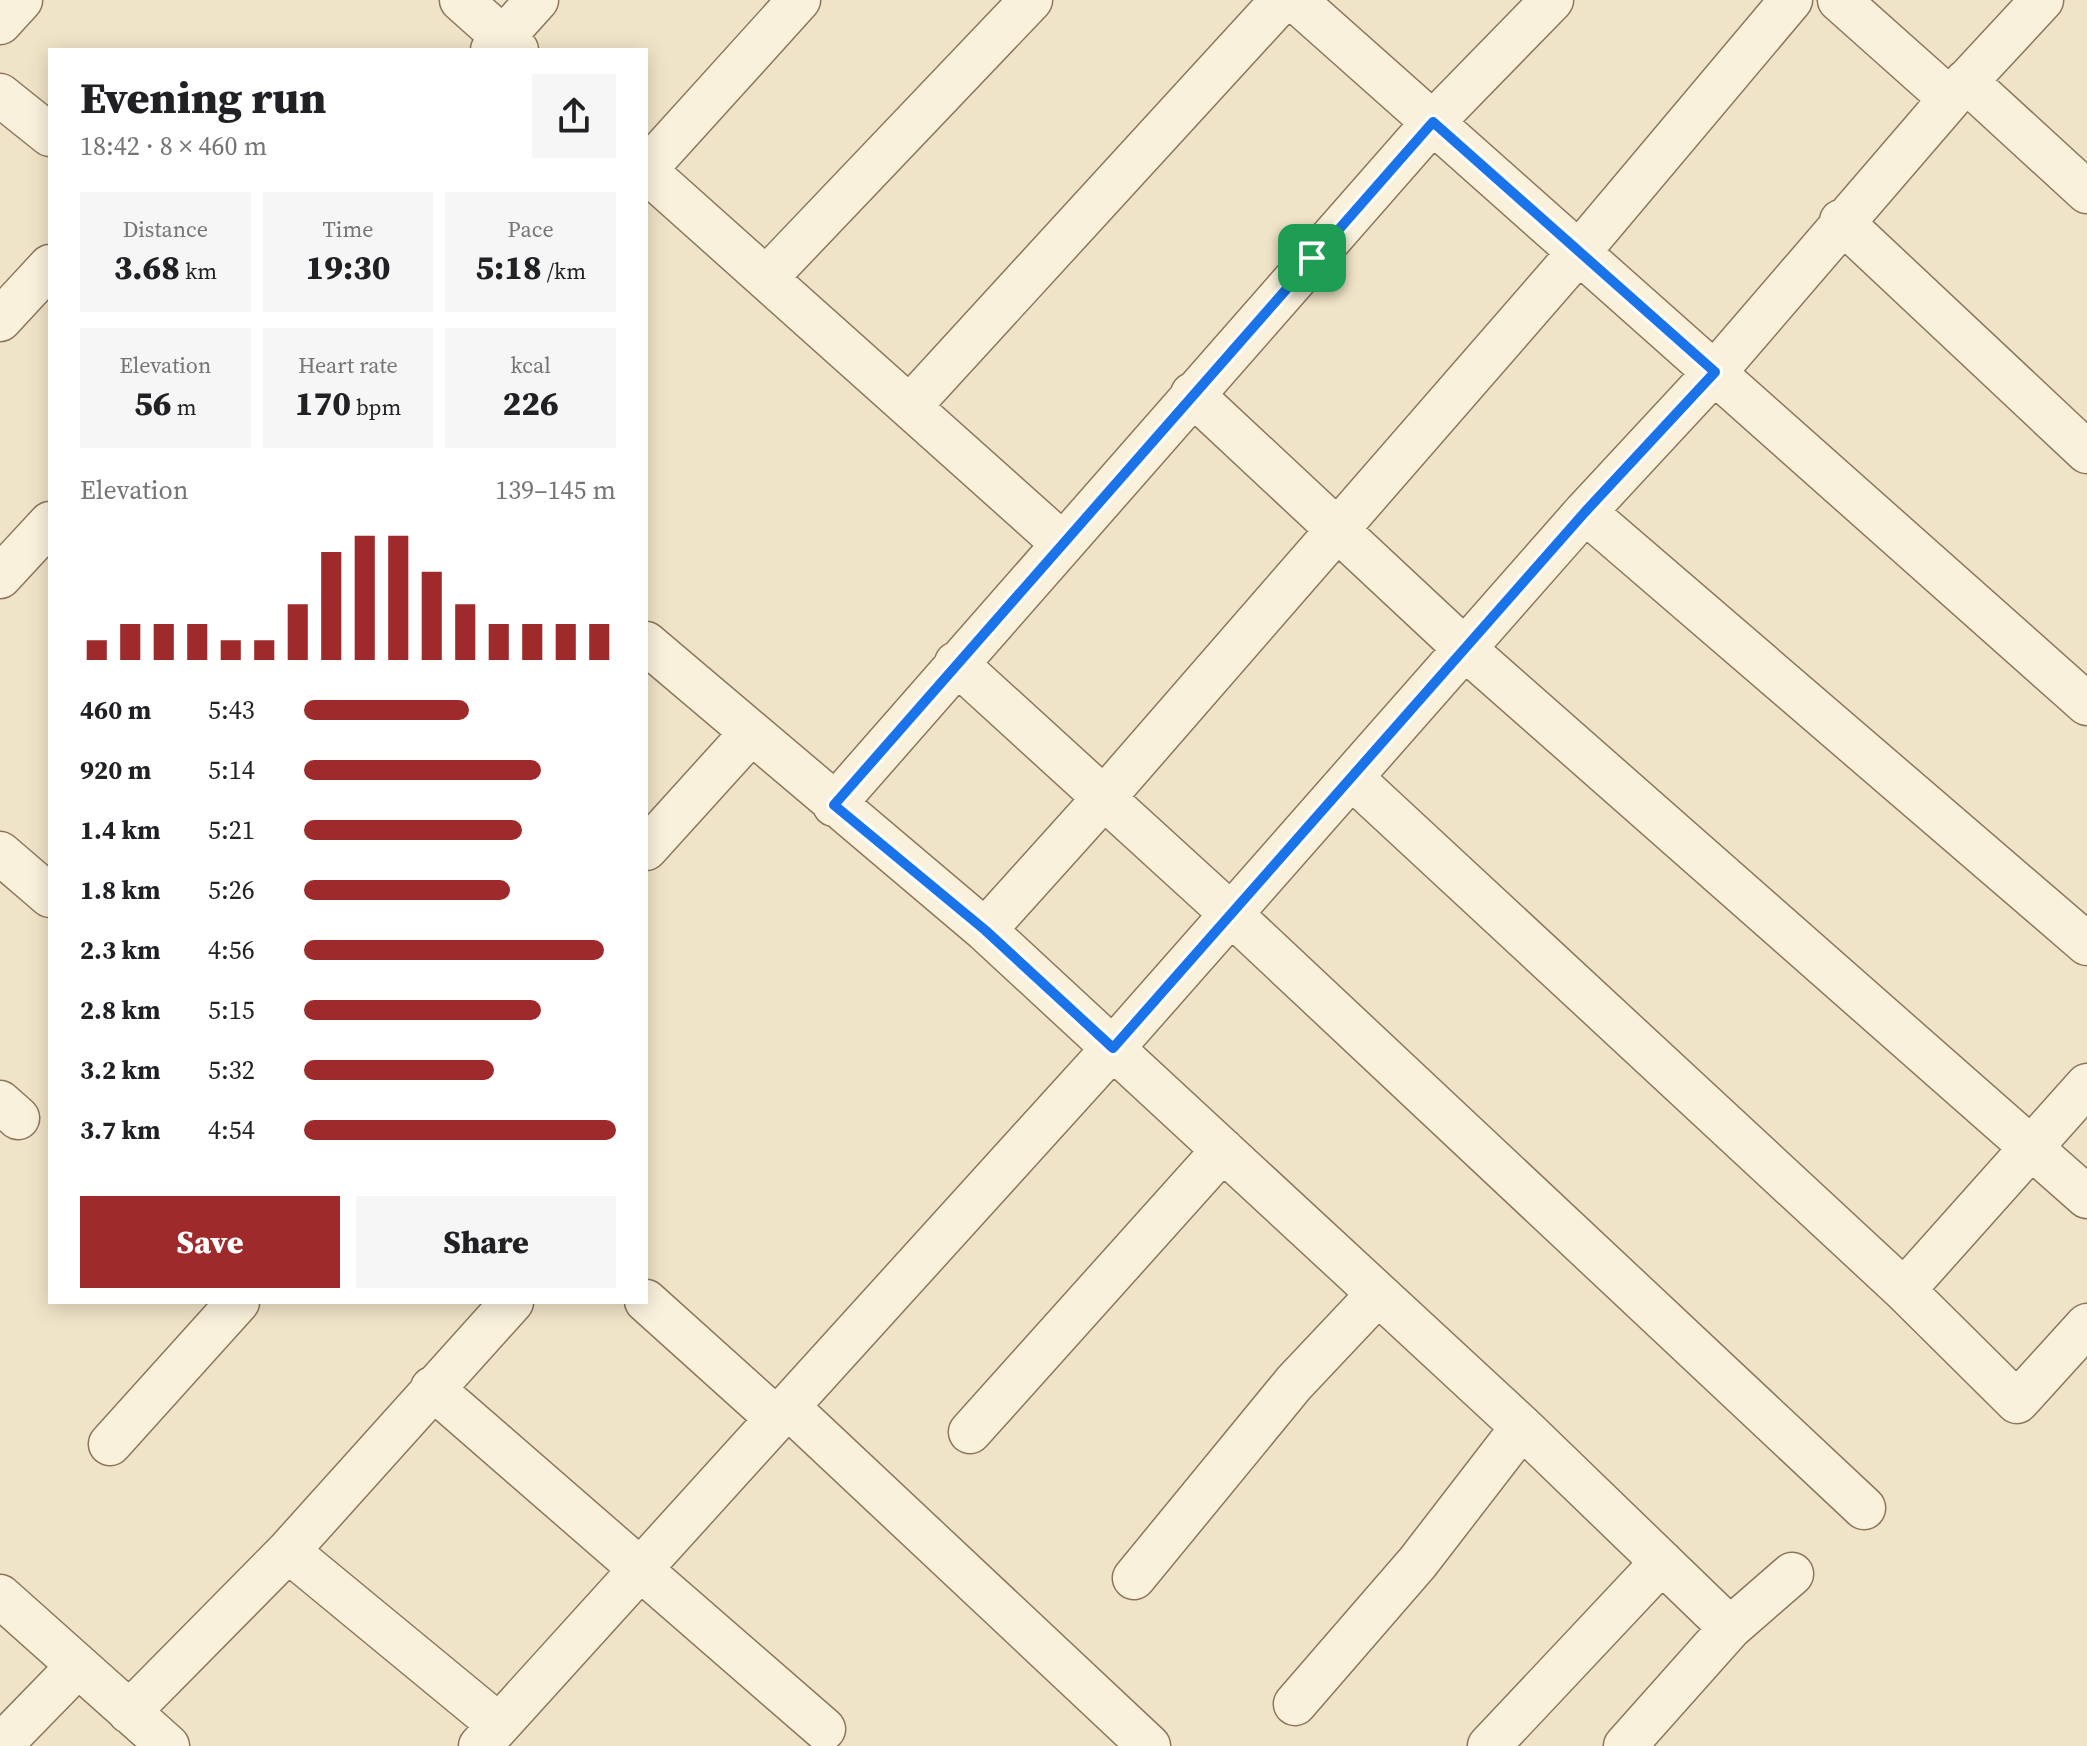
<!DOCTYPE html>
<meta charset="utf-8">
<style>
:root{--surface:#fff;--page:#f6f6f6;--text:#202124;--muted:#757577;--accent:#9e2a2b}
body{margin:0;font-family:"Source Serif 4",serif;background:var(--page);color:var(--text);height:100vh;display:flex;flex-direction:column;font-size:30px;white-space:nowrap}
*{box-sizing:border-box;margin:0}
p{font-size:26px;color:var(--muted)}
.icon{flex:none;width:44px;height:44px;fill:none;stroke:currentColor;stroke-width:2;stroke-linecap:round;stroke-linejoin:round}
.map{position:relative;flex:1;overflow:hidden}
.panel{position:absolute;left:48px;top:48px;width:600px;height:1256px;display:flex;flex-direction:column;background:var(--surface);border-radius:0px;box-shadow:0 4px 20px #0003}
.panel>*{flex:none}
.pin{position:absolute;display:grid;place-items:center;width:68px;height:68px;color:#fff;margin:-34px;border-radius:16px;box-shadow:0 4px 12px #0006}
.round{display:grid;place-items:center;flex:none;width:84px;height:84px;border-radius:0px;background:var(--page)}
.headline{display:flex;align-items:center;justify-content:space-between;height:136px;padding:0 32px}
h1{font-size:44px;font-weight:800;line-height:60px}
.figures{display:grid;grid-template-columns:repeat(3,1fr);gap:12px;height:136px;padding:8px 32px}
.figures div{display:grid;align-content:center;border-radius:0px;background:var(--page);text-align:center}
.figures b{font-size:34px;font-weight:800}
.figures small{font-size:22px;font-weight:400}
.figures p{font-size:22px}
.chart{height:224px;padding:16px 32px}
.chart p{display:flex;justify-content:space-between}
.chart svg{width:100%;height:144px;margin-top:8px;stroke:var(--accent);stroke-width:6}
.primary-button{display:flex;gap:16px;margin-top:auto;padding:16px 32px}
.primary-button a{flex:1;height:92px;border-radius:0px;background:var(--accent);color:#fff;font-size:32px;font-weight:800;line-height:92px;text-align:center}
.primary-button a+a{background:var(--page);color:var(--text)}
ul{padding:0 32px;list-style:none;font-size:26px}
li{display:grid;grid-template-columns:128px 96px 1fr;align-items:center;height:60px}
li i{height:20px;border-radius:10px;background:var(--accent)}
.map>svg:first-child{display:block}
</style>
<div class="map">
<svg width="2087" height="1746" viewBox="0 0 2087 1746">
<rect width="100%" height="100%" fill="#f0e4c8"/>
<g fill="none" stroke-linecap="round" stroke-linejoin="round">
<defs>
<path id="minor" d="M461,0L517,50
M1295,0L2087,704
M1839,0L1950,99
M0,23L21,0
M492,50L537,0
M1966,81L2087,192
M0,95L50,135
M646,169L799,0
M646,171L1063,544
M1841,221L2087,452
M767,277L1031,0
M0,320L50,266
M1192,394L1465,649L2087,1197
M910,406L1282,0
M1585,512L2087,944
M0,577L50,523
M646,643L985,930L1522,1427L1730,1628
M956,663L1231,914L1864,1508
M1352,778L1904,1290L2087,1085
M834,805L1433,122L1552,0
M646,849L751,733
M0,853L50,896
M985,930L1103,799L1579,252L1791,0
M0,1102L18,1118
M1904,1290L2017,1402L2087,1325
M646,1301L777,1419
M432,1388L824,1729
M788,1407L1149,1746
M970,1432L1223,1150
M110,1444L238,1302
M1134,1578L1294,1383L1378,1294
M0,1596L168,1746
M1295,1704L1418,1562L1522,1427
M129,1712L288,1551
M499,1725L288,1551L512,1302
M0,1746L77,1667
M480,1746L1113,1048L1585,512L1715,372L1950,99L2042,0
M1489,1746L1662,1562
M1625,1746L1730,1628L1792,1574"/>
</defs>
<!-- minor casing -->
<use href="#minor" stroke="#8d765c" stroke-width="45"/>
<!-- minor -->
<use href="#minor" stroke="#faf1dc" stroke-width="42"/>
</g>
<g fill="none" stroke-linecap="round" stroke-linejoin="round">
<defs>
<path id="route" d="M1433,122L1715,372L1585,512L1113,1048L985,930L834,805Z"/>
</defs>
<!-- route casing -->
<use href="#route" stroke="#fff" stroke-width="16"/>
<!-- route -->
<use href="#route" stroke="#1a73e8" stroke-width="10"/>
</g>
</svg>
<div class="pin" style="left:1312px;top:258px;background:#1e9e55"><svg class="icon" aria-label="arrive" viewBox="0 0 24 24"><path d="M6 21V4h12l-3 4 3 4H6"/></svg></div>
<section class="panel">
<div class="headline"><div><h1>Evening run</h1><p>18:42 · 8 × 460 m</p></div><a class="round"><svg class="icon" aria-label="share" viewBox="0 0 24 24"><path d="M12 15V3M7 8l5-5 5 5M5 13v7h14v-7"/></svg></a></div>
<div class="figures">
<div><p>Distance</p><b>3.68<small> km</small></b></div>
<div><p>Time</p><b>19:30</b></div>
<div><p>Pace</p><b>5:18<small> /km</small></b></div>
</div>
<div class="figures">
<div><p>Elevation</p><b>56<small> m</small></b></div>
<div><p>Heart rate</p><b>170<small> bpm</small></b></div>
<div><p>kcal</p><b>226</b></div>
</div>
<div class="chart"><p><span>Elevation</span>139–145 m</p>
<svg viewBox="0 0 160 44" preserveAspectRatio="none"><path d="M5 44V38M15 44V33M25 44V33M35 44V33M45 44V38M55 44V38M65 44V27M75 44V11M85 44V6M95 44V6M105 44V17M115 44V27M125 44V33M135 44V33M145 44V33M155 44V33"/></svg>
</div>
<ul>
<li><b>460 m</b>5:43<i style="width:53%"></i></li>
<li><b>920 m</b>5:14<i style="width:76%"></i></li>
<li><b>1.4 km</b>5:21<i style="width:70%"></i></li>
<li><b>1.8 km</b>5:26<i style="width:66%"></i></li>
<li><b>2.3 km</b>4:56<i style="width:96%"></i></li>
<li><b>2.8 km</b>5:15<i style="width:76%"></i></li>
<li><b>3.2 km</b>5:32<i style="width:61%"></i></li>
<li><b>3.7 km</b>4:54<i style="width:100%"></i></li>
</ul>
<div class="primary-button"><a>Save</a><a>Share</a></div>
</section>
</div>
